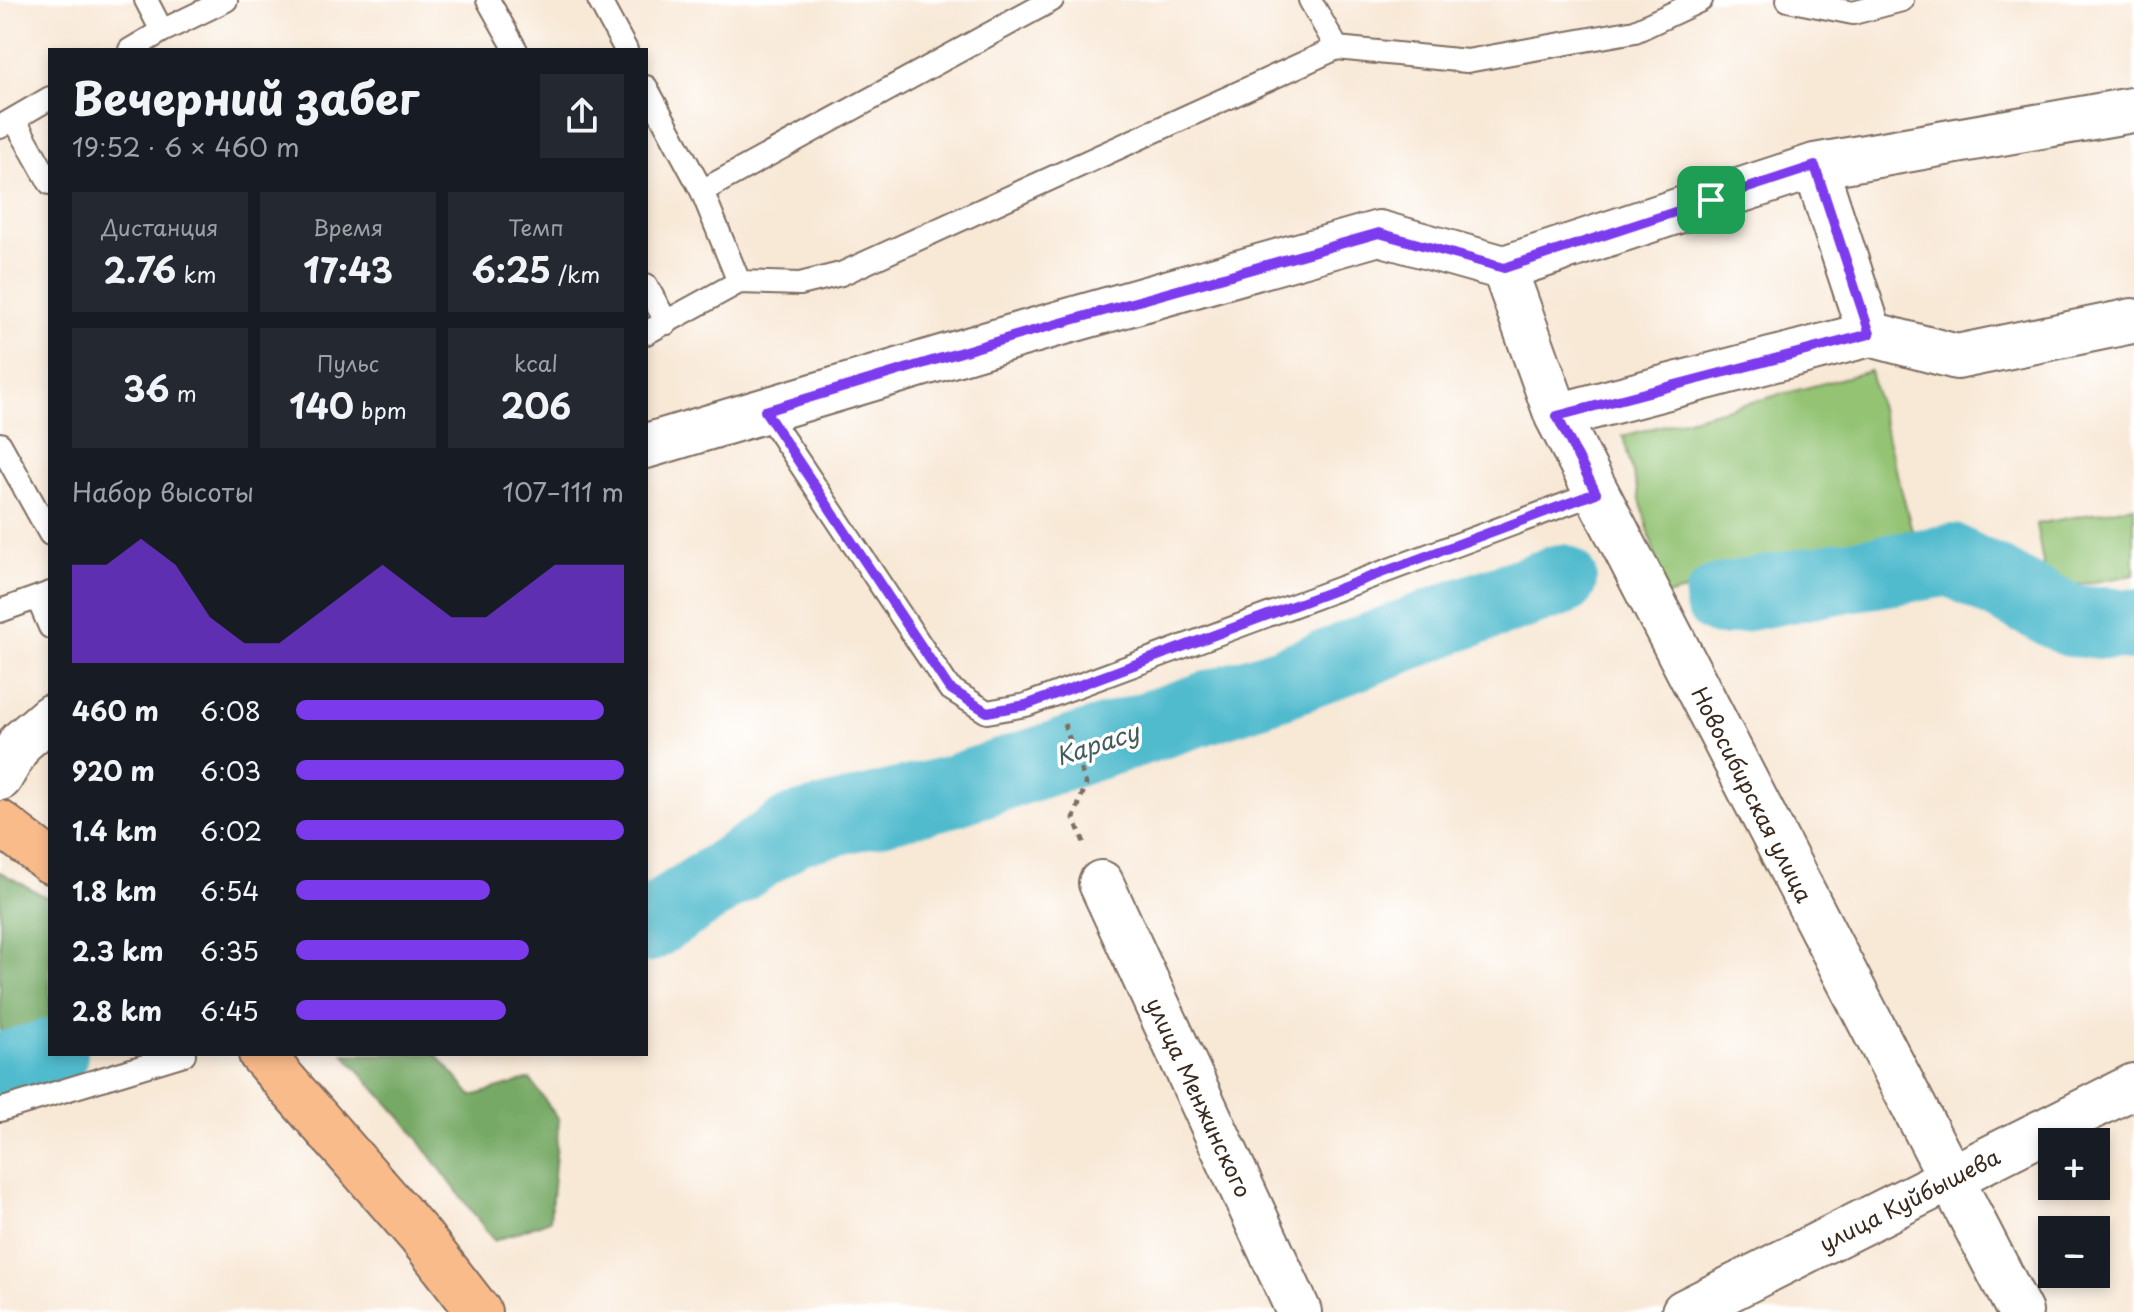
<!DOCTYPE html>
<html lang="ru">
<meta charset="utf-8">
<style>
:root{--surface:#171b24;--page:#242831;--text:#f1f3f6;--muted:#9ea1a6;--accent:#7c3aed}
body{margin:0;font-family:"Playpen Sans",sans-serif;background:var(--page);color:var(--text);height:100vh;display:flex;flex-direction:column;font-size:30px;white-space:nowrap}
*{box-sizing:border-box;margin:0}
p{font-size:26px;color:var(--muted)}
.icon{flex:none;width:44px;height:44px;fill:none;stroke:currentColor;stroke-width:2;stroke-linecap:round;stroke-linejoin:round}
.map{position:relative;flex:1;overflow:hidden}
.panel{position:absolute;left:48px;top:48px;width:600px;height:1008px;display:flex;flex-direction:column;background:var(--surface);border-radius:0px;box-shadow:0 4px 12px #0003}
.panel>*{flex:none}
.buttons{position:absolute;left:2038px;top:1128px;display:grid;gap:16px}
.buttons a{display:grid;place-items:center;width:72px;height:72px;border-radius:0px;background:var(--surface);box-shadow:0 4px 12px #0003;font-size:40px}
.pin{position:absolute;display:grid;place-items:center;width:68px;height:68px;color:#fff;margin:-34px;border-radius:16px;box-shadow:0 4px 12px #0006}
.round{display:grid;place-items:center;flex:none;width:84px;height:84px;border-radius:0px;background:var(--page)}
.summary{display:flex;align-items:center;justify-content:space-between;height:136px;padding:0 24px}
h1{font-size:44px;font-weight:700;line-height:60px}
.figures{display:grid;grid-template-columns:repeat(3,1fr);gap:12px;height:136px;padding:8px 24px}
.figures div{display:grid;align-content:center;border-radius:0px;background:var(--page);text-align:center}
.figures b{font-size:34px;font-weight:700}
.figures small{font-size:22px;font-weight:400}
.figures p{font-size:22px}
.chart{height:224px;padding:16px 24px}
.chart p{display:flex;justify-content:space-between}
.chart svg{width:100%;height:144px;margin-top:8px;fill:var(--accent);opacity:.7}
ul{padding:0 24px;list-style:none;font-size:26px}
li{display:grid;grid-template-columns:128px 96px 1fr;align-items:center;height:60px}
li i{height:20px;border-radius:10px;background:var(--accent)}
.map>svg:first-child{display:block}
</style>
<div class="map">
<svg width="2134" height="1312" viewBox="0 0 2134 1312">
<rect width="100%" height="100%" fill="#fff"/>
<filter id="ink" filterUnits="userSpaceOnUse"><feTurbulence type="fractalNoise" baseFrequency=".0125" numOctaves="2"/><feDisplacementMap in="SourceGraphic" scale="16" xChannelSelector="R" yChannelSelector="G"/><feConvolveMatrix kernelMatrix="1 2 1 2 8 2 1 2 1" color-interpolation-filters="sRGB"/></filter>
<filter id="wash" filterUnits="userSpaceOnUse"><feTurbulence type="fractalNoise" baseFrequency=".006" numOctaves="4" result="noise"/><feDisplacementMap in="SourceGraphic" scale="32" xChannelSelector="R" yChannelSelector="G"/><feGaussianBlur stdDeviation="1.8" result="paint"/><feColorMatrix in="noise" values="0 0 0 0 0 0 0 0 0 0 0 0 0 0 0 0 0 1.4 0 .05"/><feComposite in="paint" operator="in"/></filter>
<g filter="url(#wash)">
<rect width="100%" height="100%" fill="#f8e8d6"/>
<!-- green -->
<path fill="#93c373" stroke="#677648" stroke-width="2" d="M1870,371L1912,530L1666,596L1623,436Z
M2134,506V575L2048,590L2036,524Z"/>
<!-- forest -->
<path fill="#76a965" stroke="#586a42" stroke-width="2" d="M0,872L50,899V1023L0,1038Z
M344,1054H436L472,1096L530,1079L559,1120L550,1220L494,1241L406,1123Z"/>
<g fill="none" stroke-linecap="round" stroke-linejoin="round">
<!-- river -->
<path stroke="#51bbce" stroke-width="72" d="M1720,600L1842,577L1952,560L2071,621L2134,625
M646,927L794,830L949,792L1282,683L1456,616L1561,580
M0,1069L52,1054"/>
</g>
</g>
<g filter="url(#ink)">
<g fill="none" stroke-linecap="round" stroke-linejoin="round">
<defs>
<path id="lane" d="M488,0L516,50
M599,0L626,50
M1310,0L1337,48
M1788,0L1853,13L1902,0
M162,31L226,0
M130,50L162,31L146,0
M646,87L702,191L739,282
M14,119L50,183
M0,127L50,98
M702,191L1052,0
M646,285L667,323
M646,333L739,282L800,284L841,274L1337,48L1467,61L1635,31L1701,0
M765,411L949,688L987,712L1026,705L1596,493
M0,444L50,534
M38,599L50,627
M0,611L50,593
M0,1110L184,1054"/>
<path id="street" d="M1504,268L1557,416L2020,1312
M1870,334L1957,357L2132,321
M1557,416L1870,334L1815,166
M646,446L1015,336L1379,233L1504,268L1815,166L2132,110
M0,778L21,742L50,717
M1101,883L1299,1312
M1684,1312L2134,1086"/>
<path id="primary" d="M0,823L50,861
M261,1054L420,1236L479,1312"/>
</defs>
<!-- lane casing -->
<use href="#lane" stroke="#7d6c5e" stroke-width="26"/>
<!-- street casing -->
<use href="#street" stroke="#7d6c5e" stroke-width="48"/>
<!-- primary casing -->
<use href="#primary" stroke="#7d6c5e" stroke-width="48"/>
<!-- path -->
<path stroke="#7d6c5e" stroke-width="5" stroke-dasharray="6 6" stroke-linecap="butt" d="M1064,724L1086,784L1074,818L1085,845"/>
<!-- lane -->
<use href="#lane" stroke="#fff" stroke-width="22"/>
<!-- street -->
<use href="#street" stroke="#fff" stroke-width="44"/>
<!-- primary -->
<use href="#primary" stroke="#fabb8b" stroke-width="44"/>
</g>
</g>
<g fill="none" stroke-linecap="round" stroke-linejoin="round" filter="url(#ink)">
<defs>
<path id="route" d="M1815,166L1870,334L1557,416L1596,493L1026,705L987,712L949,688L765,411L1015,336L1379,233L1504,268Z"/>
</defs>
<!-- route casing -->
<use href="#route" stroke="#fff" stroke-width="16"/>
<!-- route -->
<use href="#route" stroke="#7c3aed" stroke-width="10"/>
</g>
<g text-anchor="middle" dominant-baseline="central" stroke-width="7" stroke-linejoin="round" paint-order="stroke">
<!-- street labels -->
<g font-size="22" fill="#3b2a1e" stroke="#fff">
<text transform="translate(1753 794) rotate(63)">Новосибирская улица</text>
<text transform="translate(1200 1097) rotate(65)">улица Менжинского</text>
<text transform="translate(1909 1199) rotate(-27)">улица Куйбышева</text>
</g>
<!-- water labels -->
<g font-size="24" font-style="italic" fill="#435d5c" stroke="#fff">
<text transform="translate(1097 743) rotate(-18)">Карасу</text>
</g>
</g>
</svg>
<div class="buttons">
<a>+</a>
<a>−</a>
</div>
<div class="pin" style="left:1711px;top:200px;background:#1e9e55"><svg class="icon" aria-label="arrive" viewBox="0 0 24 24"><path d="M6 21V4h12l-3 4 3 4H6"/></svg></div>
<section class="panel">
<div class="summary"><div><h1>Вечерний забег</h1><p>19:52 · 6 × 460 m</p></div><a class="round"><svg class="icon" aria-label="share" viewBox="0 0 24 24"><path d="M12 15V3M7 8l5-5 5 5M5 13v7h14v-7"/></svg></a></div>
<div class="figures">
<div><p>Дистанция</p><b>2.76<small> km</small></b></div>
<div><p>Время</p><b>17:43</b></div>
<div><p>Темп</p><b>6:25<small> /km</small></b></div>
</div>
<div class="figures">
<div><b>36<small> m</small></b></div>
<div><p>Пульс</p><b>140<small> bpm</small></b></div>
<div><p>kcal</p><b>206</b></div>
</div>
<div class="chart"><p><span>Набор высоты</span>107–111 m</p>
<svg viewBox="0 0 160 44" preserveAspectRatio="none"><path d="M0 44V14L10 14L20 6L30 14L40 30L50 38L60 38L70 30L80 22L90 14L100 22L110 30L120 30L130 22L140 14L150 14L160 14V44z"/></svg>
</div>
<ul>
<li><b>460 m</b>6:08<i style="width:94%"></i></li>
<li><b>920 m</b>6:03<i style="width:100%"></i></li>
<li><b>1.4 km</b>6:02<i style="width:100%"></i></li>
<li><b>1.8 km</b>6:54<i style="width:59%"></i></li>
<li><b>2.3 km</b>6:35<i style="width:71%"></i></li>
<li><b>2.8 km</b>6:45<i style="width:64%"></i></li>
</ul>
</section>
</div>
